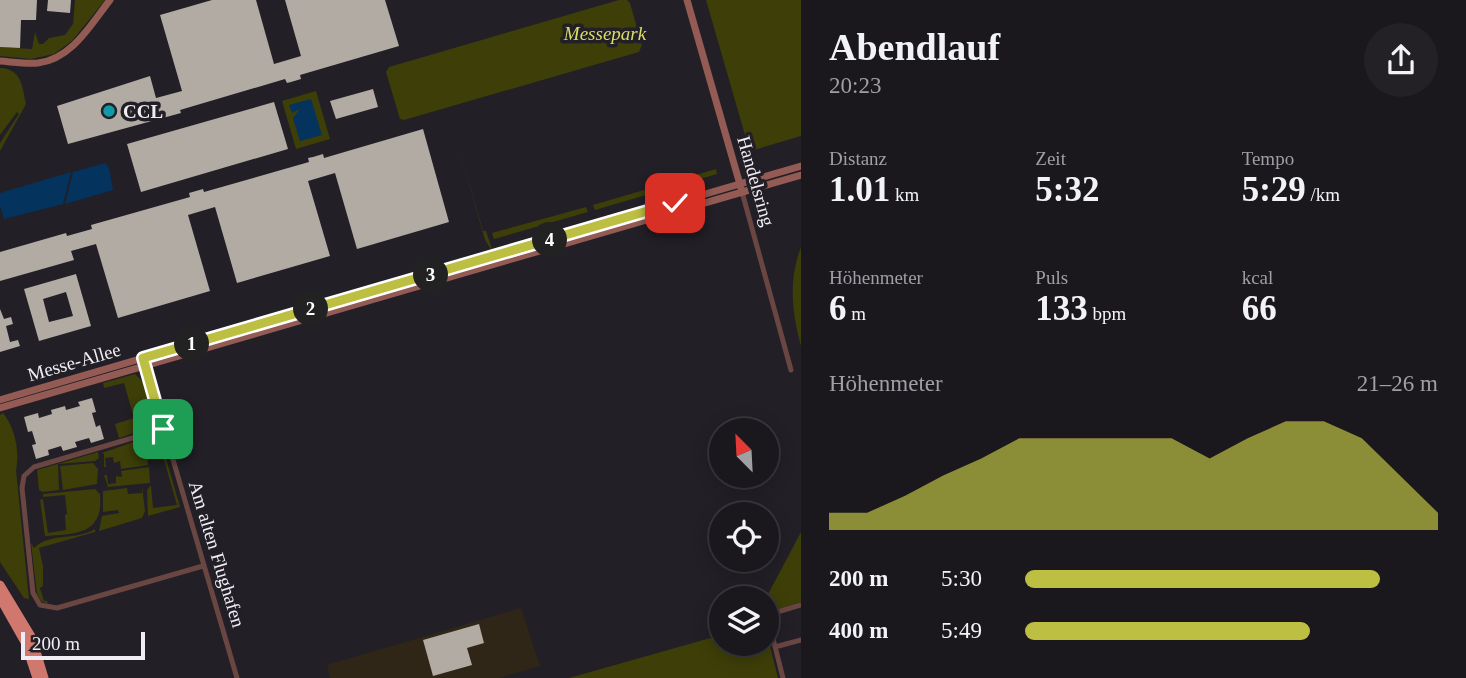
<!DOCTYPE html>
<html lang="de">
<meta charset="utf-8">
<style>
:root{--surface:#1a171d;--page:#232026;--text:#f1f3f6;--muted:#9f9fa4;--line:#38363b;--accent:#bdbf43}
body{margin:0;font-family:"Times New Roman",serif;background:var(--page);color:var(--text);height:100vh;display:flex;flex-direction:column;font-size:26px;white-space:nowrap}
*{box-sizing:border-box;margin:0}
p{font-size:23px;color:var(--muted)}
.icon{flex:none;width:38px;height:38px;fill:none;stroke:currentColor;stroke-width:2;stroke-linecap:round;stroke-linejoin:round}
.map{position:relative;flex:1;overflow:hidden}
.sheet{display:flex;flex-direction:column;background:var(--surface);width:665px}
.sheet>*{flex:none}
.needle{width:46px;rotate:336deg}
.controls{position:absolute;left:709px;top:418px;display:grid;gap:14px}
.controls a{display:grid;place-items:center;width:70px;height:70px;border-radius:50%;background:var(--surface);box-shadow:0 4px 18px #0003,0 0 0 2px var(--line);font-size:35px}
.scale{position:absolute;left:21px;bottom:18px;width:124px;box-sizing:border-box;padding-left:7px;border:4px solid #f0eef4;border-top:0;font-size:19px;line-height:24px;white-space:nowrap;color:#f0eef4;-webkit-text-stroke:5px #221f27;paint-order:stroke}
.pin{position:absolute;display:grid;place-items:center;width:60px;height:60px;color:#fff;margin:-30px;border-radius:14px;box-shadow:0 4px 10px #0006}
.km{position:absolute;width:35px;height:35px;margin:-18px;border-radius:50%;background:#222;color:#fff;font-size:19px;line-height:35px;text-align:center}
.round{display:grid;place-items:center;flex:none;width:74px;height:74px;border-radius:37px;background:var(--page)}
.summary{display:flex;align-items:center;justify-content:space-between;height:119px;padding:0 28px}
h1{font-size:38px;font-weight:800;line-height:52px}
.stats{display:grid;grid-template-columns:repeat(3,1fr);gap:10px;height:119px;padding:7px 28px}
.stats div{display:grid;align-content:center}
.stats b{font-size:35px;font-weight:800}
.stats small{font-size:19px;font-weight:400}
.stats p{font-size:19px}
.chart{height:196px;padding:14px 28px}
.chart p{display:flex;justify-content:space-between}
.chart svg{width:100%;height:126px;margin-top:7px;fill:var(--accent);opacity:.7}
ul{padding:0 28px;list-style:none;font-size:23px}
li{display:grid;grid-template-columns:112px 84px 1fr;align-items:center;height:52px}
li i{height:18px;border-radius:9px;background:var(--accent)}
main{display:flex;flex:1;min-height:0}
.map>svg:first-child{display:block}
</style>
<main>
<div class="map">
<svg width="801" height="678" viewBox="0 0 801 678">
<rect width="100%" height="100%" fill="#221f27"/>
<!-- industrial -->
<path fill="#302617" d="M521,608L540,666L499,678H330L327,665Z"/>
<!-- green -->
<path fill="#3d3e08" d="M75,0H105L72,41L54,54L31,59L0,56V47L32,49L35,32L39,44H43L49,38L65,35L73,24Z
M619,0H627L630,3L642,45L639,52L404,120L400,119L386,72L389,67Z
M706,0H801V136L754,150L747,142Z
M0,68C22,69 22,86 26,104L0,151V143L19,114L17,112L0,135Z
M316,91L330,139L296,149L282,101Z
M455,134L483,231H486L492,249L720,184L492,251L485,240Z
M716,169L717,174L595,210L593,205Z
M586,207L588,212L494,239L492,233Z
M801,247V346C792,313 788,280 801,247Z
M135,374L143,382L155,424L150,428L119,438L115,424L134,418L124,383L104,388L103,383Z
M3,413C15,428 20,451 16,470L29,599L24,598L0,562V415Z
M153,435L160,438L180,507L148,516L147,490L151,485L153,508L177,505L158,439H146L148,465L121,469L120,461L114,463L113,457L105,458L106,467H104V454L102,453Z
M98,452L99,458L95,461L58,464L59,490L43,492L39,490L37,470Z
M93,463L98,469L97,484L63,490L60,466Z
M149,467L150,483L108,487L104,475H107L108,484L116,483V476L122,477L121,471Z
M142,486L145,511L142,518L99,531L102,516L119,513L118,510L103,512V491L127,488L128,494L142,493Z
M95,489L100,494C104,534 77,534 45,536L40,500L43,499L48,533L66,530L65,515L67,514L65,495L43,497V494Z
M95,529V532L39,548L43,566V586L40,588L44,601H47L48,604L41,601L37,594L31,543L34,548C51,532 76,541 95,529Z
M801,532V602L772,611L766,598Z
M767,634L778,678H569L721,635V644H766Z"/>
<!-- water -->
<path fill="#04335e" d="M311,99L322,135L300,141L293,118L300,109L292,113L289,105Z
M105,163L109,168L113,190L65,204L73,172Z
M71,172L63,204L4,219L0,206V193Z"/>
<!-- building -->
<path fill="#b2aba3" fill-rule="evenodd" d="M0,0H37L36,20H21L20,48L0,47Z
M48,0H71L70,13L47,11Z
M212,0H256L274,64L301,56L285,0H385L399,46L300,75L301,79L291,82L287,83L285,79L180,110L181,113L68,144L57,106L150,76L156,98L182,91L160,15Z
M373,89L378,107L336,119L330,101Z
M274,102L288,149L141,192L127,144Z
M423,129L449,222L357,249L335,173L308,181L330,256L237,283L215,207L188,215L210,291L118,318L96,244L71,251L74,260L0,281V252L66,233L67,236L92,229L91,225L190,197L189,193L203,189L204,192L309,162L308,158L313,157L323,154L324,158Z
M76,274L91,326L39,341L24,289ZM66,292L73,316L49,322L43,299Z
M0,309L4,319L11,317L13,324L6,326L10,342L18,340L20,346L0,352Z
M92,398L96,412L92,413L96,427L100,425L104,439L91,443L89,438L75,442L77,447L63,451L61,446L48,450L49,455L36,459L32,445L36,444L32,431L28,432L24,417L38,413L39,418L52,414L51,410L65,406L66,410L80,406L78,402Z
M479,624L484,643L467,648L472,665L433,676L423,640Z"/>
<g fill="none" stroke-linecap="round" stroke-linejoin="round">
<!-- street -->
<path stroke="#6a4642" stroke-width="5" d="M742,192L791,370
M145,364L237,678
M163,429L34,467L24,476L22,488L33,593L40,605L57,608L203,566
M775,647L801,640
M783,678L767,615L801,605"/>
<!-- secondary -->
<path stroke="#935b53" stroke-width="7" d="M687,0L741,188
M0,61C13,62 26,64 38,63C72,59 91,24 110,0
M0,400L801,166
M0,408L801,175"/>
<!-- highway -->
<path stroke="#d0786d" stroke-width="9" d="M0,585L32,638L44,678
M0,598L25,642L37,678"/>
</g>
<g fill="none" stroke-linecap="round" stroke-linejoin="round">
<defs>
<path id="route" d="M163,429L143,358L675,203"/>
</defs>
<!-- route casing -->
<use href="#route" stroke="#fff" stroke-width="14"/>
<!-- route -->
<use href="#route" stroke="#bdbf43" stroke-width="9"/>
</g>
<!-- markers -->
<circle fill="#0f9aa8" stroke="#221f27" stroke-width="2.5" cx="109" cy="111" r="7"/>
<g text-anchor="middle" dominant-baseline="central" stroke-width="7" stroke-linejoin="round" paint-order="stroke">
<!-- park labels -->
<g font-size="19" font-style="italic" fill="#d9de67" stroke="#221f27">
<text x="605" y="33">Messepark</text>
</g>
<!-- poi labels -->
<g font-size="19" font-weight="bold" fill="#f0eef4" stroke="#221f27" text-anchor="start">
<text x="123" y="111">CCL</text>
</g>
<!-- street labels -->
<g font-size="19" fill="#f0eef4" stroke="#221f27">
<text transform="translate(756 181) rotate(74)">Handelsring</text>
<text transform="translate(74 362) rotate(-16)">Messe-Allee</text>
<text transform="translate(217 554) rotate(73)">Am alten Flughafen</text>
</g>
</g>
</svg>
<div class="controls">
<a><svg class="needle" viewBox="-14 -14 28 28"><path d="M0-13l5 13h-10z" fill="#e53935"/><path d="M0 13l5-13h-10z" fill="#9f9fa4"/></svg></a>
<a><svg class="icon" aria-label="locate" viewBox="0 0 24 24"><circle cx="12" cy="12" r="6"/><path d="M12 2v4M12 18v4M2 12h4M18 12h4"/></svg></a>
<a><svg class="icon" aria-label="layers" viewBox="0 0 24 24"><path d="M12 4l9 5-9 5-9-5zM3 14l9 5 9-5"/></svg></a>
</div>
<div class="scale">200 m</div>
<div class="pin" style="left:163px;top:429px;background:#1e9e55"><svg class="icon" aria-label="arrive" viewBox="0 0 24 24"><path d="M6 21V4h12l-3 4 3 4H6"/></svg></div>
<div class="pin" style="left:675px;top:203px;background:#d93025"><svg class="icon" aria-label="check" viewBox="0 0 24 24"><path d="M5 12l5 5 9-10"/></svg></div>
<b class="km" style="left:192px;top:344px">1</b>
<b class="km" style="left:311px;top:309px">2</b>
<b class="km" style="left:431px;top:275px">3</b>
<b class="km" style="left:550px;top:240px">4</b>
</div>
<section class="sheet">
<div class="summary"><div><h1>Abendlauf</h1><p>20:23</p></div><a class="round"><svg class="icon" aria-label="share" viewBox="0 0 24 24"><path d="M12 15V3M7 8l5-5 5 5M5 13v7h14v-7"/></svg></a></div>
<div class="stats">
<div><p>Distanz</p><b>1.01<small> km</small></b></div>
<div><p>Zeit</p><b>5:32</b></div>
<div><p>Tempo</p><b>5:29<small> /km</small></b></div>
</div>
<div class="stats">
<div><p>Höhenmeter</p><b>6<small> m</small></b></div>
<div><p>Puls</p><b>133<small> bpm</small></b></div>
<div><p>kcal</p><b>66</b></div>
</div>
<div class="chart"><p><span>Höhenmeter</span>21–26 m</p>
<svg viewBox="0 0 160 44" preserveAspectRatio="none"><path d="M0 44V38L10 38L20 32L30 25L40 19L50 12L60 12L70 12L80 12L90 12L100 19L110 12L120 6L130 6L140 12L150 25L160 38V44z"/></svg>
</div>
<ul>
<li><b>200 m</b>5:30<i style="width:86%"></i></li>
<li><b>400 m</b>5:49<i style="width:69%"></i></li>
</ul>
</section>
</main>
